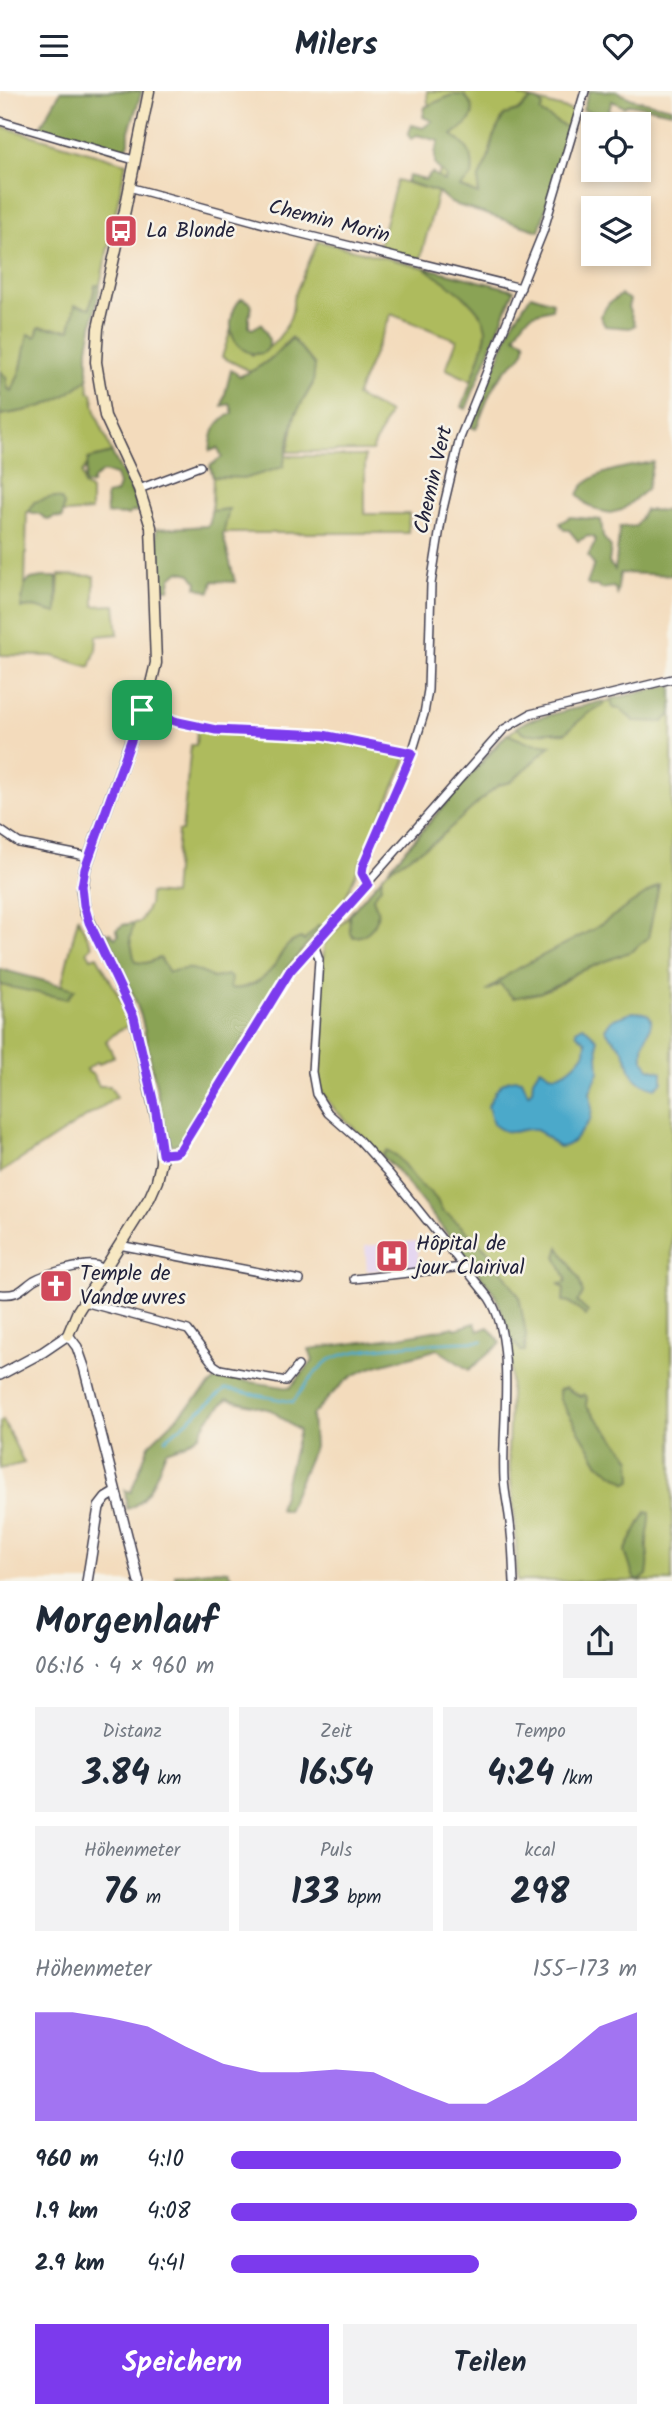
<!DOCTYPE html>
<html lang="de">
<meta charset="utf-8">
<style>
:root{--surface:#fff;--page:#f2f2f3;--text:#1f2937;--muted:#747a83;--accent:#7c3aed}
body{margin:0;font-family:Kalam,sans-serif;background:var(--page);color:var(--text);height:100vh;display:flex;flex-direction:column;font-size:26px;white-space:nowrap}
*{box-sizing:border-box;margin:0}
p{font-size:23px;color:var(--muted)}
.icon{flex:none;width:38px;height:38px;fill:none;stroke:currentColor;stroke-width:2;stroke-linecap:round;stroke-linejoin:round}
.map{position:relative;height:1490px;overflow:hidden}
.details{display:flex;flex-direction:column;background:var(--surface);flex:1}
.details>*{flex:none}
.controls{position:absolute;left:581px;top:21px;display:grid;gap:14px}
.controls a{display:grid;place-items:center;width:70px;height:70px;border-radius:0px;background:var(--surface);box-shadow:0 4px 10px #0003;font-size:35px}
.pin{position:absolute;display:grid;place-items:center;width:60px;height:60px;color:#fff;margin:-30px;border-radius:14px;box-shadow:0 4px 10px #0006}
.round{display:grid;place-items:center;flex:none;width:74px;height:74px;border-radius:0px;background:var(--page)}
.headline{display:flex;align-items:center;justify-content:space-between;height:119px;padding:0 35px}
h1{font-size:38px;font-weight:700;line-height:52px}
.metrics{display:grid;grid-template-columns:repeat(3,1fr);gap:10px;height:119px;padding:7px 35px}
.metrics div{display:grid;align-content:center;border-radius:0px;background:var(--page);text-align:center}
.metrics b{font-size:35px;font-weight:700}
.metrics small{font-size:19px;font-weight:400}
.metrics p{font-size:19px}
.chart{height:196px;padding:14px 35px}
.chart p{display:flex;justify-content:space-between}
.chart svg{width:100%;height:126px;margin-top:7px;fill:var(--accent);opacity:.7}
.cta{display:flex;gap:14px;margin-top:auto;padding:14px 35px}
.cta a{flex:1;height:80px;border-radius:0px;background:var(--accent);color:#fff;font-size:28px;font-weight:700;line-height:80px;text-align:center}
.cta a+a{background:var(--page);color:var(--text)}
ul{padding:0 35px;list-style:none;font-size:23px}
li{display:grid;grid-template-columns:112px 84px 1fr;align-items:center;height:52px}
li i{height:18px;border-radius:9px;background:var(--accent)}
header{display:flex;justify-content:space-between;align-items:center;height:91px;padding:0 35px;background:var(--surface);font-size:32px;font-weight:700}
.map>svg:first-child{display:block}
</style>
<header><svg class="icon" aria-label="menu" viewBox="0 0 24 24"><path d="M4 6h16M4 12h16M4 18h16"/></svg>Milers<svg class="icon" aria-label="heart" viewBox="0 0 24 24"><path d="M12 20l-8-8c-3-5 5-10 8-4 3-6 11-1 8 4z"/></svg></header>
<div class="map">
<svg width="672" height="1491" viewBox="0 0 672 1491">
<rect width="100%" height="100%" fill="#f7f3e8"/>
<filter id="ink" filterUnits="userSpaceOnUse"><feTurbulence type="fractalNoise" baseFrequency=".0143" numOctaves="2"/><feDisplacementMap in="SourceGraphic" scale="14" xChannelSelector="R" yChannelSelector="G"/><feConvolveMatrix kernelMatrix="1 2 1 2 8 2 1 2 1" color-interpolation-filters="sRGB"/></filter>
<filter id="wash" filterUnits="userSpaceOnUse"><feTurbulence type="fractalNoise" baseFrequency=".00686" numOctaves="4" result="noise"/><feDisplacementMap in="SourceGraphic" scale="28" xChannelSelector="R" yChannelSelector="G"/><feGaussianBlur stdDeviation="1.57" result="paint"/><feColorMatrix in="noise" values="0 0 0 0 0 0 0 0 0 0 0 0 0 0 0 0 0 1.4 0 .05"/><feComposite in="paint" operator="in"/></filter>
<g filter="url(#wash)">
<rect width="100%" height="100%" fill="#f3dbbc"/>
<!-- built -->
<path fill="#e3d3f2" d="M417,1150L419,1176L367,1180L365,1155Z"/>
<!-- green -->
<path fill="#aebb5d" stroke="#686e4c" stroke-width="2" d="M427,0H521L520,5L574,20L542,131L437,99L444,47L428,12Z
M0,35L126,72L100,194H95L90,217L70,239L39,236L36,246L28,243L21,277L12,301L8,298L6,287L0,279Z
M397,89L438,101L420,169L378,158Z
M318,150L514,199L476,292L446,278L457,249L391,223L356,305L389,322L372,360L288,361L295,324L313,293L291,247L270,269L252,281L222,266L231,238L232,243L252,264C274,261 295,229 293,208Z
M88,288L89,301L92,302L97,325L112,362L89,368L88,373L82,382L84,394L91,400V420L67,422L27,421L25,493L21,517L34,516L57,522L59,484L94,485V515L115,514L118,543L97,545L96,559L90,576L53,565L0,564V324C39,318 56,314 88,288Z
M226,365H365V423H409L408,442H211L213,386L210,375Z
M672,594V1490H517L516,1441L508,1361L512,1249L504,1223L495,1203L395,1077L336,1020L326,1007L320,998L317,977L324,853L500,649L527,630Z
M197,638L235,644L310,646L404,663L407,666L343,812L287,877L179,1052L173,1054L168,1052L142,928L134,906L104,843L110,842L115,847L119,844L116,839L123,834L140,831L149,814L150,802L173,804L178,740H182L191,654H196Z
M78,827L92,855L87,860L91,867L97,865L120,907L131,934L119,939L106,950L114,965L99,973L97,971L86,979L93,984L99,995H109L117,1006L0,1082V884L60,900Z
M3,1329L24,1372L0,1378V1331Z"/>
<!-- forest -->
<path fill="#8aa354" stroke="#566248" stroke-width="2" d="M61,0H142L129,40V52L123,62L39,38Z
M589,0H616L632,8L672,17V21L630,13L624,16L612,10L607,25L583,19Z
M452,4H464C483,23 468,33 452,44C468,55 475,64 472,85L460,96L478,103L479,86L488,68L493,46L504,24L518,20L530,9H536L543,15L540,21L569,38L539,140L451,112L438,101L406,91L409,85L425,89L432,82L445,91L446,85L435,74V62L439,50L417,44L411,48L408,44L412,34L423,37L432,30L423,26L425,16Z
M423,176L514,199L466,318L462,316C467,301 487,252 486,239C483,213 443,190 423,176Z
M96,194H100L88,257V288C56,314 39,318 0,324V279L6,287L8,298L12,300L21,277L28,243L36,246L39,236L70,239L75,214L90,217Z
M531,204L553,211L552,218C529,223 526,224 515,245L525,250C528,265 512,271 504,281C490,296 484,319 476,338L471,336L512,233Z
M621,204L630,209L628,216L635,234L630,237L605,235L600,225L609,212Z
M242,207L251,212L252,216L249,226V236L252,238L261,233C291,274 228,272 231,231C232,221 235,213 242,207Z
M292,247L315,274L313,292L295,324L283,376L247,387L213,386L210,375L222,366L218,357L210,360C212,340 214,331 233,322L230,313L222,315L231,279L240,285C262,277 276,264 292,247Z
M112,362L131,399L139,420L132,421L128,424L107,423L106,404L116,402L119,394L116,384L103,381L93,388L92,393L84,394L88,368Z
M653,371L647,398L622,419L610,422L597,419L586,413L578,404C586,379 631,376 653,371Z
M53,406L61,408L64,414L62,427L55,426L48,429L39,423L29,421L34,411Z
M229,418L223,444L235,491L213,490L210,501L196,496L197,491L191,483L179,480L171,487L169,498H161L156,438L207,435L210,432L211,420Z
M645,419L672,420V484L620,482L617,503L614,496L601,498L598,495H590L587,493L594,474L588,465L596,450L593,446L588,445L578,450L569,439H564L560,432L570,426L601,429L603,446L611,456L609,472L615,479L620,436L636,435Z
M42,486H57V522L34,516L21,517L25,493L31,488Z
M672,594V623L663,631L634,630L620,618L613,617L611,608Z
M603,610L604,613L587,623L565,642C560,643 556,642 552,641C537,640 529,649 516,636L527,630Z
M507,643L526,651L551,654L511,691L499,694L491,700L437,749L388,779Z
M382,786L381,796L373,807C374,811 376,814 377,818C380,833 367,846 353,846L350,841L349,824Z
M659,794L648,847L632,860L576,882L558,894L539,902L513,907L500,893L486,900L513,880L594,838Z
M134,832L130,847L135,871L146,872L160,867L169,881C191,876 193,876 213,887L227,884L231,887L230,897C246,900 265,888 274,875C282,862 285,852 301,847L304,850L319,834L322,836L287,877L179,1052L173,1054L168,1052L142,928L134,906L104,843L110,842L115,847L119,844L116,839L123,834Z
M0,878L75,898L67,908L0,894Z
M387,1059L397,1065L419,1093L429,1100L437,1109L442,1120L450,1125L491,1163L519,1205L526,1243L525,1260H521L512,1249L495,1203L395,1077L382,1065Z
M559,1156L579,1188L583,1203L577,1211L588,1221L586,1225L569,1211L563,1210L564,1197L559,1193L565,1192L566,1187L556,1166Z
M475,1232L478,1240L488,1236L501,1252L469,1279L437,1258C411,1268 369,1272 347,1289C335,1299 323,1313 312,1324L314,1356L287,1420L279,1418L299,1340L271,1319L227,1308L209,1327L199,1344L186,1353L166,1360C158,1379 149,1412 127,1418L125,1399L131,1401L149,1354L218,1286L290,1297L313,1270L309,1258L400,1246L454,1236L455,1238Z
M565,1297L582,1306L584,1303L587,1306L586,1315L627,1362L631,1369L632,1389L627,1392L599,1373L559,1307V1299Z
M646,1421L650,1422C651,1434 646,1445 647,1456C648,1470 650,1469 647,1484L639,1490L634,1487L625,1460Z
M217,1479L228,1480L234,1490H175V1484Z"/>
<!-- water -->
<path fill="#4ba9ca" stroke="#366682" stroke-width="2" d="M633,921C662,921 649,936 644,952C642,958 643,963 643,969L649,977L662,981V991L655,997C622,988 635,974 620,955C615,948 609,947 605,938L611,929Z
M583,935L597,948L599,981L590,1001L592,1019L590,1029L573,1051L565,1055L559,1056C551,1052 545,1042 536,1039C520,1034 514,1050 493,1033L488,1015C495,999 503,985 522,989L528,1003L532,999L533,988L540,977C544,978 546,982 550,983C563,988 579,970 585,961L586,951L576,942V939Z"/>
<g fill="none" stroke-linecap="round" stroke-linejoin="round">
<!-- stream -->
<path stroke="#4ba9ca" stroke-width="2.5" d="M166,1348L226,1298L293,1311C303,1298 315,1279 328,1270C355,1253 448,1252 483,1250"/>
</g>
</g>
<g filter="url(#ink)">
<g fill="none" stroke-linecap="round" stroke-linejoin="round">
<defs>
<path id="minor" d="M0,30L134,69
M129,96L290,140L521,197
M139,398L200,375
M142,619L178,631L216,639L323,644L412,662
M0,739L19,752L90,766
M367,793L362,782L363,775L412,662L424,623L428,599L431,493L443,418L460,347L543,141L585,0
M314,853L319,868L312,981L316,1003L328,1022L360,1050L388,1081L489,1207C517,1250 501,1336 504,1388C505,1406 510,1424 511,1442C513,1458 513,1474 514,1491
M162,1063L175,1062L180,1059L290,880L302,866L504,638L530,623L672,588
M119,1154L300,1189
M354,1188L463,1176
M0,1203C19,1205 21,1198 34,1189C44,1183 84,1172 94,1174C97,1174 102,1177 104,1179
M84,1211L188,1239L214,1274L220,1278L286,1290L298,1275"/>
<path id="tertiary" d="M0,1284L43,1261L68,1244L77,1256L84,1276L139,1491
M87,1491L99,1416L106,1407L116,1401"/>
<path id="secondary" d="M68,1244L78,1220L150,1106L157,1090L161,1072V1052L158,1034L134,926L85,821L82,800L85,778L151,593L156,572L151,436L139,398L105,325L96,271L98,237L125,119L149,0"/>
</defs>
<!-- minor casing -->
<use href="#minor" stroke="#413e4e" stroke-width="10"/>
<!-- tertiary casing -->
<use href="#tertiary" stroke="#413e4e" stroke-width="12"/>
<!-- secondary casing -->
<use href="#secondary" stroke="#413e4e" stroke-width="13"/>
<!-- minor -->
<use href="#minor" stroke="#fff" stroke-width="7"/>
<!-- tertiary -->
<use href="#tertiary" stroke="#fff" stroke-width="9"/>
<!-- secondary -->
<use href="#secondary" stroke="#f7e8c3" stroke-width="10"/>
</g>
</g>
<g fill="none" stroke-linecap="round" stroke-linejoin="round" filter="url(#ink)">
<defs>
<path id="route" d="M142,619L178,631L216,639L323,644L412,662L363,775L362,782L368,793L290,880L180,1059L175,1062L162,1063L156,1022L134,926L89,831L84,814L82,795L85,778Z"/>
</defs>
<!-- route casing -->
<use href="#route" stroke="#fff" stroke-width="14"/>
<!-- route -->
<use href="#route" stroke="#7c3aed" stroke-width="9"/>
</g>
<!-- icons -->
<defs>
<symbol id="bus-square" viewBox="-11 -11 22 22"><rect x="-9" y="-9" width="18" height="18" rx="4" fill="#d1495b" stroke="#f7f3e8"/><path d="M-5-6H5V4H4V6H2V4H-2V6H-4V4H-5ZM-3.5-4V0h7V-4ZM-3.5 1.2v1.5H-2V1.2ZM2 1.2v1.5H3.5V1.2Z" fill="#fff"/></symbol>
<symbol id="hospital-square" viewBox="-11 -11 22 22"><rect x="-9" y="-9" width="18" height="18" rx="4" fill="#d1495b" stroke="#f7f3e8"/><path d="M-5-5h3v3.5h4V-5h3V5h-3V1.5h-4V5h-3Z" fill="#fff"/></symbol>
<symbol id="church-square" viewBox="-11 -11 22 22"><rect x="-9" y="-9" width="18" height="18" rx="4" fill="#d1495b" stroke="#f7f3e8"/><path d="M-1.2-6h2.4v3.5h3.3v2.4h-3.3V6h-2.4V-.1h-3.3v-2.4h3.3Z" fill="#fff"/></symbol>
</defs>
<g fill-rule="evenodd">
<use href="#bus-square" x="102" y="121" width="38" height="38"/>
<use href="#hospital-square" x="373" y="1146" width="38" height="38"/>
<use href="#church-square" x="37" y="1176" width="38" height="38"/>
</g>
<g text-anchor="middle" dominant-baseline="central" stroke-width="5" stroke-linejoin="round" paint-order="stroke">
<!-- street labels -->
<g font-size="21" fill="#22223b" stroke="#f7f3e8">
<text transform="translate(329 131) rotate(14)">Chemin Morin</text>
<text transform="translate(434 389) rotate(-77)">Chemin Vert</text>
</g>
<!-- poi labels -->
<g font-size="21" fill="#22223b" stroke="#f7f3e8" text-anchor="start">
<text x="146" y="140">La Blonde</text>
<text x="416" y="1153">Hôpital de<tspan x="416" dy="24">jour Clairival</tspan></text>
<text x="80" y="1183">Temple de<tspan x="80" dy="24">Vandœuvres</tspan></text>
</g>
</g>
</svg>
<div class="controls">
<a><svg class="icon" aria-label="locate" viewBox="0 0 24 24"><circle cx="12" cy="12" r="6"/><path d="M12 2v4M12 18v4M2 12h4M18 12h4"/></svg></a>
<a><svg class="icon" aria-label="layers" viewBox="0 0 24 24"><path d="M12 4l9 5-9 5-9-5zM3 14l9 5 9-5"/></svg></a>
</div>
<div class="pin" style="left:142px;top:619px;background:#1e9e55"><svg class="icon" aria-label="arrive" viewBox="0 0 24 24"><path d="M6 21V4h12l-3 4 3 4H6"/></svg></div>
</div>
<section class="details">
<div class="headline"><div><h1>Morgenlauf</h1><p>06:16 · 4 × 960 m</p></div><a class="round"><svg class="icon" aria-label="share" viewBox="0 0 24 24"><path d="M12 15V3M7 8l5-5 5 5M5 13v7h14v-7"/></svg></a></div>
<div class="metrics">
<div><p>Distanz</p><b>3.84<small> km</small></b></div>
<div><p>Zeit</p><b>16:54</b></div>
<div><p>Tempo</p><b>4:24<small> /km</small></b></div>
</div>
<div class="metrics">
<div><p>Höhenmeter</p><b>76<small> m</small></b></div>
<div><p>Puls</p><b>133<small> bpm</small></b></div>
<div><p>kcal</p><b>298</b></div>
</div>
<div class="chart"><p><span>Höhenmeter</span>155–173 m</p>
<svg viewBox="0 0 160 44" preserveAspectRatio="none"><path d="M0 44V6L10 6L20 8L30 11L40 18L50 24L60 27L70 27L80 26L90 27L100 33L110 38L120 38L130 31L140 22L150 11L160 6V44z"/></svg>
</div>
<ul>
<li><b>960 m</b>4:10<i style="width:96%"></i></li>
<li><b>1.9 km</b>4:08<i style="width:100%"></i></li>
<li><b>2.9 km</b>4:41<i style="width:61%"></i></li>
</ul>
<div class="cta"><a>Speichern</a><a>Teilen</a></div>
</section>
